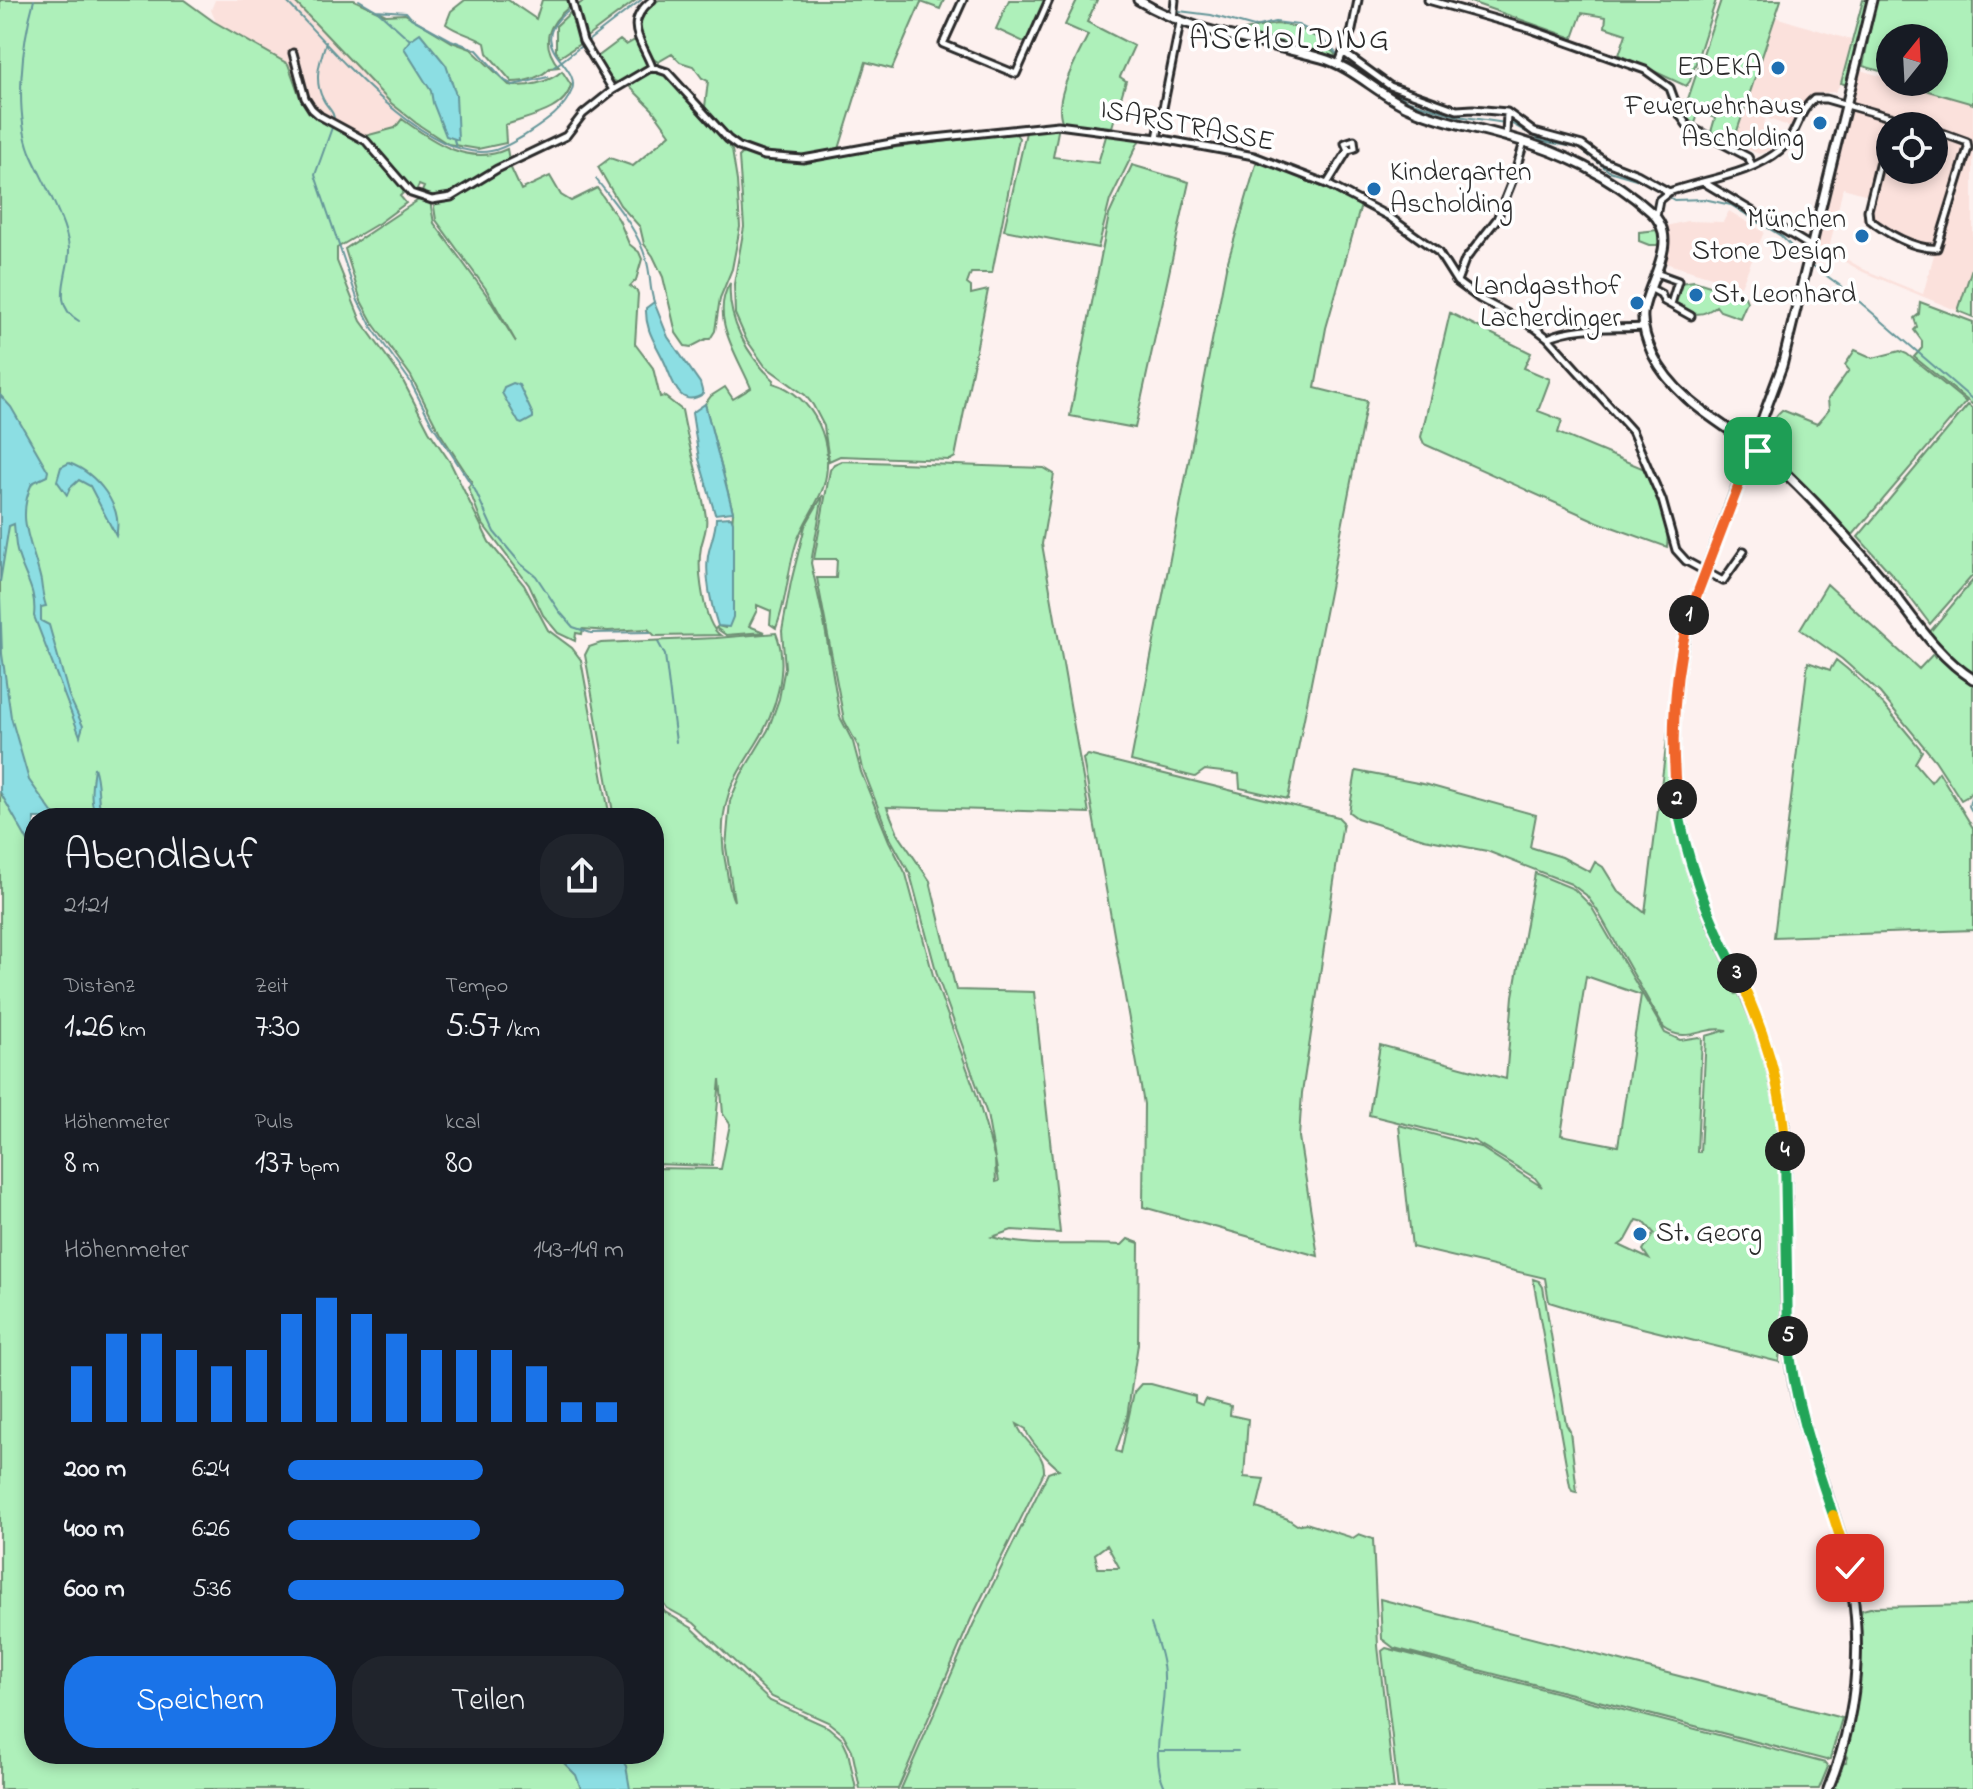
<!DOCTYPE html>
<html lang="de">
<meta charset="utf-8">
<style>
:root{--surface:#171b24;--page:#20242c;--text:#f1f3f6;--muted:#9ea1a6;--accent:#1a73e8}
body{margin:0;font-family:"Indie Flower",sans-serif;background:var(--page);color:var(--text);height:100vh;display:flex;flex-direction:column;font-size:30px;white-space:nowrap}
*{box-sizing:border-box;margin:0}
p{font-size:26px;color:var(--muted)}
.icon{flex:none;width:44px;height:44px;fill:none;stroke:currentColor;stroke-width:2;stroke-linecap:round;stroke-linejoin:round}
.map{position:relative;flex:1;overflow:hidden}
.panel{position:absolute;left:24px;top:808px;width:640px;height:956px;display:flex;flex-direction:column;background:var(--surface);border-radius:32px;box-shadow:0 4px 12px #0003}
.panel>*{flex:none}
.needle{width:52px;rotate:18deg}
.fabs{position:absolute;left:1876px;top:24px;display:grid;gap:16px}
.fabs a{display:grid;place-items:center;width:72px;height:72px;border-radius:50%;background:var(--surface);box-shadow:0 4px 12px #0003;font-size:40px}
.pin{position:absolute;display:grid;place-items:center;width:68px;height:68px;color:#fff;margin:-34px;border-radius:16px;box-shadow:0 4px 12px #0006}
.km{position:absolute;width:40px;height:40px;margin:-20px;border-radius:50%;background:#222;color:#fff;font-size:22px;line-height:40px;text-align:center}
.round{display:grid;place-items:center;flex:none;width:84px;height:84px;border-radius:32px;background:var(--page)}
.summary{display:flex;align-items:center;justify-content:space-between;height:136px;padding:0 40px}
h1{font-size:44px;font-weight:600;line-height:60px}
.metrics{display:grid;grid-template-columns:repeat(3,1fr);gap:12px;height:136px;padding:8px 40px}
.metrics div{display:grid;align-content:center}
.metrics b{font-size:34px;font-weight:600}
.metrics small{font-size:22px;font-weight:400}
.metrics p{font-size:22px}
.chart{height:224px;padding:16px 40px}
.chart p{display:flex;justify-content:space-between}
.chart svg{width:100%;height:144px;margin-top:8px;stroke:var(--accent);stroke-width:6}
.primary-button{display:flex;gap:16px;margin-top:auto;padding:16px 40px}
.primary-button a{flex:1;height:92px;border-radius:32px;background:var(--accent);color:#fff;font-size:32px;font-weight:600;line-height:92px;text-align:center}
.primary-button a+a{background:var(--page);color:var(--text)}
ul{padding:0 40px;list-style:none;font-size:26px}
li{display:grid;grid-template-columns:128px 96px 1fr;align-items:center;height:60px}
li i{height:20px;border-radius:10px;background:var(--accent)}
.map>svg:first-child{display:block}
</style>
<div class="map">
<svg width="1973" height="1789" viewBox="0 0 1973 1789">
<rect width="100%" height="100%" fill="#fdf1ef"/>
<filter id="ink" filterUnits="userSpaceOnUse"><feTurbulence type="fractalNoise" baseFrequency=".0125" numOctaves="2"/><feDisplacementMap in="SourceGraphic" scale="16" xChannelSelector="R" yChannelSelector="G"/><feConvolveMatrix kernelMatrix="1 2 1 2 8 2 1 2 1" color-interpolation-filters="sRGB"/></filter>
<g filter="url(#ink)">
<!-- built -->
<path fill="#fbe1dc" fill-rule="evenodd" d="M215,0H293L391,103L406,113L395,128L358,138L330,131L301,100L288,64L216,22L211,10Z
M1775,17L1851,40L1841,83L1835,92L1820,93L1808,97L1793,128L1766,118L1764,124L1770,126L1769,133L1784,138L1768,151L1759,154L1733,143Z
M1860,70L1890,79V82H1899L1973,104V265L1958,311L1863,272L1817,246ZM1890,126H1934V170H1890ZM1843,188L1868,195L1862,220L1908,245L1934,255L1923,294L1865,270L1829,249Z
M1729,211L1764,232L1741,286L1665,263L1668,242L1666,226L1687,221L1723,222Z"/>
<!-- green -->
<path fill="#aef0ba" stroke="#6c8e72" stroke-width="2" fill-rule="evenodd" d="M0,0H184L213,21L288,64L301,100L326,124C356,124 387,168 406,190L400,196L406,203L379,223L337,248V261L361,321L400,375L429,431L450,462L489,542L524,585L548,630L572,648L581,660L610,818H34V1754H654V1684L658,1678L654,1676V1597L665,1612L692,1628L770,1701L828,1727L842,1739L848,1752L856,1789H0Z
M293,0H354L386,15L405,14L452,42L471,49L509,85C526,88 550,82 562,71L571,85C565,112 527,117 505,125L506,143L478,149L448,144L416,123L391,103Z
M465,0H508L536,19L542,0H568L570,6C548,24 539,42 559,67L550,68C542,77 526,82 512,82L487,53L485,43C472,35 458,33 446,24L451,11Z
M585,0H636L584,39L578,5Z
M659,0H944L940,9L921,2L892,69L866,62L839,149C782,161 739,163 705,107L708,81L702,78L693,66L680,62L672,54L658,62C646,56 642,40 637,27L648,8Z
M1009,0H1045L1026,43L996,29Z
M1077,0H1097L1087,22L1134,46L1120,77L1126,81L1112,127L1063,123C1051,100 1078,57 1088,35L1065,25Z
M1465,0H1716L1690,81L1686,86L1619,55L1626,34L1605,27L1606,17L1582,13L1573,38Z
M1721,0H1781L1733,143L1711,132L1715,118L1699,112L1694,126L1687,120L1684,111Z
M1863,0H1868L1847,85L1841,83Z
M1876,0H1973V104L1928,91L1929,86L1915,82H1934V38H1890V74L1863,66Z
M573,10L581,43L560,57L556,51V26Z
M1276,24C1303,26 1317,36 1335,54V57L1242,38L1244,30Z
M620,40L626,45L635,40L647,65C619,92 615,87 596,58Z
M652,71L660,72L671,79L701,110L732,150L737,181L740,227L732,269L720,298L715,331L710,339H706L691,347L685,346L676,333L663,277L653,256L644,244L640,227L620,205L598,167L610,158L633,166L670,134L652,109L628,85Z
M402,119C432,141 469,167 507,149L509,160C477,172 458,204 421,194L424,187L419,185L416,191L413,190L365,136L395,128Z
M1059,126L1053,157L1098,163L1107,133L1140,139L1110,200L1098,248L1004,230L1026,132Z
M1015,133L1019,138L992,273H971L967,284L971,287V294L988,290L955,457L950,460L840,456L829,461L824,426L813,405L805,395L765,366L746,339L735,314L734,284L744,227L739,157L744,152L766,159L800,162L841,154Z
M1257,161L1288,171L1361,205L1326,328L1315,388L1367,401L1288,799L1240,788L1239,774L1205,770L1195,777L1131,761L1226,268Z
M509,164L521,190L550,176L561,195L571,201L597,188L619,220L629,244L639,252L642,259L636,280L630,286L637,291L638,294L635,344L653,368L660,397L664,396L682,410L683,415C689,449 701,483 706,517C708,528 703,537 701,547C697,568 703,623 720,635L655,636L648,629L608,631L583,629L582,634L576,633L575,641L558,633L543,615L529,585L482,523L468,487L472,482L440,433L411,376L374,325L361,301L345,249L420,199L430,201L434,223L486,294L516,342L486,289L436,220L434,207L436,201L461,194Z
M1132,165L1189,182L1135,428L1070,416L1109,215Z
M1658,230L1660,242L1657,245H1649L1639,241V232Z
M1973,265V317L1958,311Z
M1694,281L1745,297L1747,302L1740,318L1720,311L1716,306C1699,320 1690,313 1674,303L1680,283Z
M730,283C727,319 747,356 774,380L773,383C814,395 837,445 823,488C816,507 802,524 796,544C787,572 787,601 776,628L770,624L771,611L757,605V610L749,626L764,632L726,635L716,628L718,626L725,628L733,512L705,404L711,396L725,387L733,399L751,388C738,356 709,317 730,283Z
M1920,302L1973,322V405L1914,357L1922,348V341L1914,330L1917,327L1914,318L1919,314Z
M1450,313L1531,353L1524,368L1550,379L1538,411L1562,420L1558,433L1647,470C1659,492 1670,522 1667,547L1598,522L1424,444L1421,437Z
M1855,350L1873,358L1900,351L1907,354L1966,402L1852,536L1848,534L1779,462C1779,457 1780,452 1779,448C1776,432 1767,422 1782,410L1817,424L1829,410L1828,399L1849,370L1845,365Z
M1968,405L1973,409V575L1930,624L1896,579L1858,537Z
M841,461L1044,468L1054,474L1042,544L1089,813L887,807L898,834L930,881L956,990L1034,992L1060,1233L1012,1230L992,1237C1031,1249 1080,1242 1122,1245L1128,1239L1139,1243L1138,1344L1127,1417L1116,1451L1121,1453L1134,1392L1141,1384H1151L1195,1396V1402L1202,1405L1205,1399L1231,1406L1230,1415L1248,1419L1244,1477L1264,1479L1257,1508L1288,1519L1297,1525L1306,1523L1353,1538L1359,1534L1373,1539L1378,1646L1394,1789H901L973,1625L1048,1473L1059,1469C1051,1463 1027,1439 1026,1429L1017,1424C1023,1443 1045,1451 1044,1472L971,1619L898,1789H860L852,1750L843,1734L828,1722L772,1697L694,1623L667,1608L654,1590V1168L721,1169L730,1124L723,1114L720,1079L712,1166L654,1164V818H614L585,655L589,647L601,643L716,638L776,633C790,667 775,714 756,744C746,760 735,775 729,793C721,817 721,841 726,866C728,877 729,892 734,901L726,847L730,801L741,775L768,730L779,699L785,667L782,631L791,582L805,526L823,495L811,563L824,622L840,717L853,742L861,772L889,841L906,874L933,975L977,1096L995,1159L996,1182L999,1181L987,1114L938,978L910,874L890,838L863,769L858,746L844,720L817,578H836L837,559H814L830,470L834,464ZM1107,1545L1119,1567V1568H1098L1095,1554Z
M1973,580V674L1952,658L1929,633Z
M1827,584L1919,669L1933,654L1935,657L1938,654L1973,683V788L1968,796L1961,800L1935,760L1880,693L1842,659L1800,629Z
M1836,660C1870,686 1895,718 1922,751L1915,763L1931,782L1939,772L1973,828V930L1774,937L1808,662L1830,670Z
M1669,723C1669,754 1669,785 1674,816C1684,872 1708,924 1732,975L1734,980L1730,989L1736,994L1741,992C1793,1091 1784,1217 1783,1325C1783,1338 1779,1349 1779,1362L1598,1317L1549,1302L1545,1278L1412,1247L1399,1125L1480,1147L1542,1187L1535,1178L1474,1141L1369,1115L1380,1045L1506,1079L1513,996L1535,873L1574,889L1591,906L1665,1033L1680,1040L1699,1037L1702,1039L1697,1152H1700L1706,1036L1727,1030C1705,1025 1686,1045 1664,1028L1597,910L1586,895L1571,884L1487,851L1424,839L1357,818L1349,812L1356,771L1428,785L1536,815L1530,847L1562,857L1590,872L1595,862L1603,867L1618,891L1645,913ZM1586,976L1641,995L1618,1146L1561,1135ZM1637,1220L1644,1222L1654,1233L1643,1250L1649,1259L1619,1245L1626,1240Z
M1088,755L1338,817L1343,822L1302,1093L1299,1137L1318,1256L1143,1207L1144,1104L1083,759Z
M1533,1279L1539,1281L1543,1287L1566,1424L1570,1431L1577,1492L1572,1491L1570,1486Z
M1380,1599L1842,1718L1830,1759L1826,1760L1394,1648L1382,1639Z
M1973,1605V1789H1832L1841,1764L1846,1763L1848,1757L1845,1752C1854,1725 1858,1697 1860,1668C1861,1652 1857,1624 1862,1610L1874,1607Z
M1386,1648L1825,1763L1828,1767L1819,1789H1398L1382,1651Z"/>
<!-- water -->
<path fill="#8cdee3" stroke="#659699" stroke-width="2" d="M420,33L446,65L456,95L458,140L446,136L433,103L431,91L404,48L410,40Z
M654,302L668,337L700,383L703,394C678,411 672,377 664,361C655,342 645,330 646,308Z
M513,383L519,385L533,415V418L522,424L519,423L502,393L504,387Z
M0,395L11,407L48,471L47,476L32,483C15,521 33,544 41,581C42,590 43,597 46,606L41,607V621L49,625L69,696L83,726L80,736L34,616C37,589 23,575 17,551C15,543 15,533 14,524L9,526L0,582Z
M705,404L733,512L715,514L699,459L692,413Z
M69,463C96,473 124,506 116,536L90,486L79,480L70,488L67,495L57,481L61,467Z
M731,517L733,522V617L729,627L718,626C711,606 705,577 708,556C710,543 716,532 716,518Z
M0,598L2,654L11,717L29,780L56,818H34V852L0,792Z
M94,767C101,787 95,802 104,818H98C88,804 92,784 94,767Z
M555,1754H618L626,1766L630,1789H581L576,1775Z"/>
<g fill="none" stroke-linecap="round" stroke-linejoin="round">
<!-- stream -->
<path stroke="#659699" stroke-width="2" d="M34,0C22,43 14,110 30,152C40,176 68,224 69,249C70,274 49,304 79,321
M285,0C328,44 425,164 491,151C504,149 513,142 524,136C542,124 564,111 572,90C582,63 519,47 571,8
M359,0L376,10L406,12L411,18L451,40L477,50L505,81L513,85L548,77
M1163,9L1211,15L1254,27L1275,22L1298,25L1318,35L1346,63L1375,83L1409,101L1458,116L1512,124L1542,141L1579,148L1609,171L1646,182L1674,200L1704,199L1731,205L1781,236L1806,261
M378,11L410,40
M326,42C320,60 313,80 323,99C327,108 335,111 334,122L315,175L358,301L373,329L410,381L432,424L475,490L494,532L521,564L536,576L559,611L573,627L591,633L650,632
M554,67L641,0
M454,140L456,147
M596,179C615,204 637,228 646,259C651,273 649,287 654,302
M1812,265L1846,290L1973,400
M658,642L665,655L676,742
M1973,789L1969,806L1973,813
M1151,1624C1157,1642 1164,1660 1164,1678C1166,1713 1148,1757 1166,1789
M1159,1751H1238"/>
<defs>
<path id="minor" d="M572,0L583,41L613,90
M963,0L943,44L1016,74L1049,0
M1428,0L1530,29L1645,70L1670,88L1680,115L1687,125L1748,157L1752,165
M1173,19L1175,0
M1343,52L1390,86L1457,110L1473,109L1507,112L1534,132L1582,145L1604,161L1637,174L1669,192
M293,53L305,98L312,109L320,116L366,141L411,193L432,200L451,197L497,169L566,136L583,114L613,90L652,67L667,72L728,139L739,147L764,156L803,159L897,142L1058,125L1157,138L1254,156L1327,184L1388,216L1438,252L1457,282L1480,299L1535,328L1548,338L1632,431L1662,500L1676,550L1686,561L1723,581L1744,551
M1338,65L1352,30L1358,0
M652,67C642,40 622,24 652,0
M1891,117L1868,210L1869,219C1886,233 1915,250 1937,248L1939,242L1968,148L1967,142L1934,130
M1506,136L1507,113
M1157,138L1180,23
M1705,183L1812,247
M1327,184L1348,150L1355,148L1354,140L1345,143L1348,150
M1656,216L1659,200L1669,192C1705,179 1750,175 1780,150C1797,136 1798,111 1814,99H1826L1921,126
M1656,273L1678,281L1671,304
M1457,281L1465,260L1497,219L1513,179L1524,142
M1650,288L1661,294L1664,301L1691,316
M1548,338C1575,325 1614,329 1644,327"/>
<path id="secondary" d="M1138,0C1193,34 1259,40 1321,58C1354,67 1378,95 1410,108C1441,122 1475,127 1508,137C1559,151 1612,176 1651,212C1683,241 1646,282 1643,314C1642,328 1647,342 1653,355C1678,406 1733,427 1773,462C1813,498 1850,540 1884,581C1912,615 1935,655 1973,679
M1828,1789C1863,1704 1865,1615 1838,1528C1821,1472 1796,1417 1790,1359C1784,1302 1786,1245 1786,1188C1785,1170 1787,1152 1785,1134C1782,1108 1776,1081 1769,1056C1753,1001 1723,953 1703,900C1667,808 1666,708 1690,613L1782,366L1872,0"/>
</defs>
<!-- minor casing -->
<use href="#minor" stroke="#2b2b2b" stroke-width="11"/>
<!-- secondary casing -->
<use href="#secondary" stroke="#2b2b2b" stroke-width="13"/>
<!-- minor -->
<use href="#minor" stroke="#fff" stroke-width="5"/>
<!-- secondary -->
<use href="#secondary" stroke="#fff" stroke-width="7"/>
</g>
</g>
<g fill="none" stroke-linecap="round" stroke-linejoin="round" filter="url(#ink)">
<defs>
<path id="split-1" d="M1689,615L1753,448L1758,451"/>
<path id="split-2" d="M1677,799C1670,737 1674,676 1689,615"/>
<path id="split-3" d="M1677,799C1685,861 1709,918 1737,973"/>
<path id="split-4" d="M1737,973C1763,1026 1784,1091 1785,1151"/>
<path id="split-5" d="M1785,1151L1788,1336"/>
<path id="split-6" d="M1788,1336C1793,1398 1813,1456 1833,1515"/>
<path id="split-7" d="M1833,1515L1850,1568"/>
</defs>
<!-- split-1 casing -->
<use href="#split-1" stroke="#fff" stroke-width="16"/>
<!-- split-2 casing -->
<use href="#split-2" stroke="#fff" stroke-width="16"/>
<!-- split-3 casing -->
<use href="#split-3" stroke="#fff" stroke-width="16"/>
<!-- split-4 casing -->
<use href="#split-4" stroke="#fff" stroke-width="16"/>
<!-- split-5 casing -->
<use href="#split-5" stroke="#fff" stroke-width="16"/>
<!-- split-6 casing -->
<use href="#split-6" stroke="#fff" stroke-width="16"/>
<!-- split-7 casing -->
<use href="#split-7" stroke="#fff" stroke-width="16"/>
<!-- split-1 -->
<use href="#split-1" stroke="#f0652b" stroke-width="10"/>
<!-- split-2 -->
<use href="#split-2" stroke="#f0652b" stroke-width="10"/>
<!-- split-3 -->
<use href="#split-3" stroke="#22a559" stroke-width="10"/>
<!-- split-4 -->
<use href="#split-4" stroke="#f5b400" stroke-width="10"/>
<!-- split-5 -->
<use href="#split-5" stroke="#22a559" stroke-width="10"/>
<!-- split-6 -->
<use href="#split-6" stroke="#22a559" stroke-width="10"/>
<!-- split-7 -->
<use href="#split-7" stroke="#f5b400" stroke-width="10"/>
</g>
<!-- markers -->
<g fill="#1f6fb2" stroke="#fff" stroke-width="3">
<circle cx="1778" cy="68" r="8"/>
<circle cx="1820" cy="123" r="8"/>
<circle cx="1374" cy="189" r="8"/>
<circle cx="1862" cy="236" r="8"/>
<circle cx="1696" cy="295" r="8"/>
<circle cx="1637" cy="303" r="8"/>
<circle cx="1640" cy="1234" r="8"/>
</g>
<g text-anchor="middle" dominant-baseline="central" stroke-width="7" stroke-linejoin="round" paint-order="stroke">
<!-- poi labels -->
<g font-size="28" fill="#2b2b2b" stroke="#fff" text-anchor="end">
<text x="1762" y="68">EDEKA</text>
<text x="1804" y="107">Feuerwehrhaus<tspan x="1804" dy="32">Ascholding</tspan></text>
<text x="1390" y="173" text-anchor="start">Kindergarten<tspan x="1390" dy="32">Ascholding</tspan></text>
<text x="1846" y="220">München<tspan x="1846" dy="32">Stone Design</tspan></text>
<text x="1621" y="287">Landgasthof<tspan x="1621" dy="32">Lacherdinger</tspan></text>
<text x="1712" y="295" text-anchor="start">St. Leonhard</text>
<text x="1656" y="1234" text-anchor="start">St. Georg</text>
</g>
<!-- street labels -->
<g font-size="28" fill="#2b2b2b" stroke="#fff">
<text transform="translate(1187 127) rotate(11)">ISARSTRASSE</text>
</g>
<!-- quarter labels -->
<g font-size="32" letter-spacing="2" fill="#2b2b2b" stroke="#fff">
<text x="1290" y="40">ASCHOLDING</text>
</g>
</g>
</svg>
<div class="fabs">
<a><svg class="needle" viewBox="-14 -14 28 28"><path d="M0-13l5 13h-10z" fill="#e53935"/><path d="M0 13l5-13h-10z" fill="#9ea1a6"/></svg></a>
<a><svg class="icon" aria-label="locate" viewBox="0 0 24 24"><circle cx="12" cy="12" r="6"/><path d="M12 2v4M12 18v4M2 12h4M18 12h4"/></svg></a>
</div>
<div class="pin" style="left:1758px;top:451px;background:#1e9e55"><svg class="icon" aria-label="arrive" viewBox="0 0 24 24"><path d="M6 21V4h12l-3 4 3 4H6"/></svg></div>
<div class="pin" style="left:1850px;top:1568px;background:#d93025"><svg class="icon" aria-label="check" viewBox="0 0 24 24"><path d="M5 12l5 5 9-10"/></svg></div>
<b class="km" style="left:1689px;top:615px">1</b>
<b class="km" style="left:1677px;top:799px">2</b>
<b class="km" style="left:1737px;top:973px">3</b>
<b class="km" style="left:1785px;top:1151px">4</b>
<b class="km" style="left:1788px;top:1336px">5</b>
<section class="panel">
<div class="summary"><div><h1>Abendlauf</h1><p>21:21</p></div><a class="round"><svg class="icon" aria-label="share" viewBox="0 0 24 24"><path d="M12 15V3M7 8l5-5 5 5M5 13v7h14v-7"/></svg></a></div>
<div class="metrics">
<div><p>Distanz</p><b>1.26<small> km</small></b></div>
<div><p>Zeit</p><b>7:30</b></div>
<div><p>Tempo</p><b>5:57<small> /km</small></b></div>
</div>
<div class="metrics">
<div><p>Höhenmeter</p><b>8<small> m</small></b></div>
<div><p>Puls</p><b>137<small> bpm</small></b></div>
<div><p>kcal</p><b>80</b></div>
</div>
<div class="chart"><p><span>Höhenmeter</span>143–149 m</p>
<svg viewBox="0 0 160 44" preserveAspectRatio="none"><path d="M5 44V27M15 44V17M25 44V17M35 44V22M45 44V27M55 44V22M65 44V11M75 44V6M85 44V11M95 44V17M105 44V22M115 44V22M125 44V22M135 44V27M145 44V38M155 44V38"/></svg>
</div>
<ul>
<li><b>200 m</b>6:24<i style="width:58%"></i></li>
<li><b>400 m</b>6:26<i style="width:57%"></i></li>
<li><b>600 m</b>5:36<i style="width:100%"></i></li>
</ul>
<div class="primary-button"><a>Speichern</a><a>Teilen</a></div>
</section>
</div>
